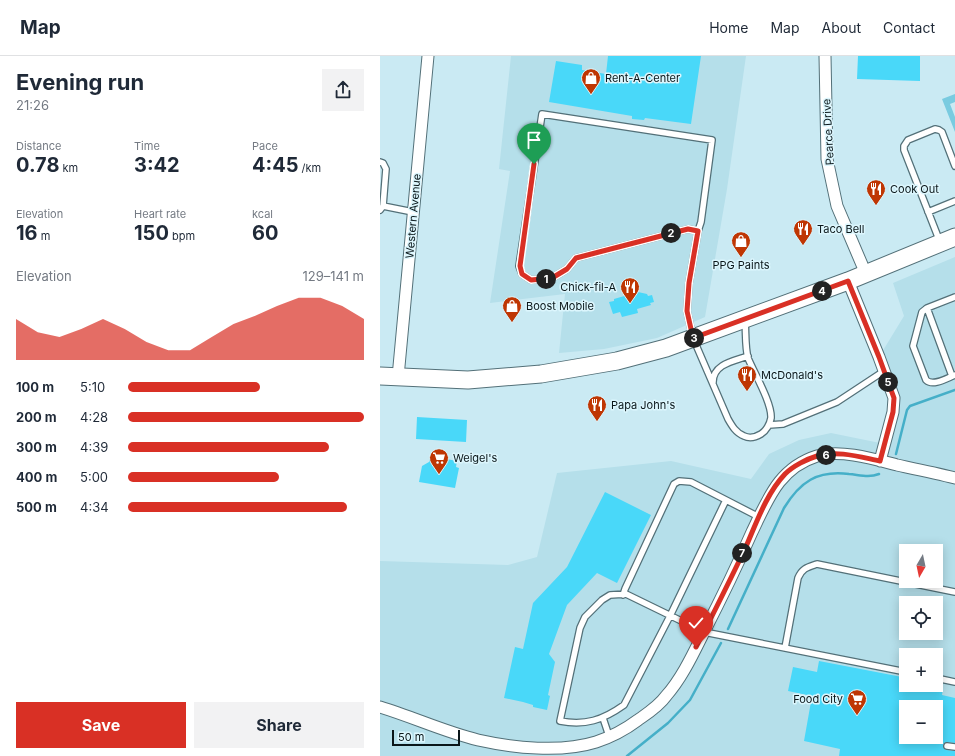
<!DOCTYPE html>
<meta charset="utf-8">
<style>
:root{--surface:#fff;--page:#f2f2f3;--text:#1f2937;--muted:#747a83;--line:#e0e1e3;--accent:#d93025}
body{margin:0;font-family:Inter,sans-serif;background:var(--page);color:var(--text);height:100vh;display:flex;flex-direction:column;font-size:15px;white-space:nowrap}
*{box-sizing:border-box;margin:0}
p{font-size:13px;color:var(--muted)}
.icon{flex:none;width:22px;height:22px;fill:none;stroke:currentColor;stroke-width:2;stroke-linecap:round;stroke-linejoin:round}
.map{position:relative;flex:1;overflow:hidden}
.sheet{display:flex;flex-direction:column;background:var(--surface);width:380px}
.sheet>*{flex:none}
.needle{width:26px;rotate:189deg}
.controls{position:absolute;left:519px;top:488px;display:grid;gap:8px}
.controls a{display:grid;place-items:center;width:44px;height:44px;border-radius:0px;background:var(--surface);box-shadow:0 2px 10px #0003;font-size:20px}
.scale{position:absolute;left:12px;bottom:10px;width:68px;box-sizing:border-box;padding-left:4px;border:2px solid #0a1619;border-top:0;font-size:11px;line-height:14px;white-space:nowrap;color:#0a1619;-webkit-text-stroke:3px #dcf6fd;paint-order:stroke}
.pin{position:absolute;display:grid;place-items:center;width:34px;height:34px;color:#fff;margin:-41px -17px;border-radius:50% 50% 50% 0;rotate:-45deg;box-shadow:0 0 4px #0007}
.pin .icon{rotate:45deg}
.km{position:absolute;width:20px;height:20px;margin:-10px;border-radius:50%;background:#222;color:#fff;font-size:11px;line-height:20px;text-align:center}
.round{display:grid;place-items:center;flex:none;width:42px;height:42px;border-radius:0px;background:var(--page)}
.head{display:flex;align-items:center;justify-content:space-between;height:68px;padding:0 16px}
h1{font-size:22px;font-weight:700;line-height:30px}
.metrics{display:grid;grid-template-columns:repeat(3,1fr);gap:6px;height:68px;padding:4px 16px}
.metrics div{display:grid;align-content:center}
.metrics b{font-size:20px;font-weight:700}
.metrics small{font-size:11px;font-weight:400}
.metrics p{font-size:11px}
.chart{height:112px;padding:8px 16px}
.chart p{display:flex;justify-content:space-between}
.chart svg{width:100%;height:72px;margin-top:4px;fill:var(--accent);opacity:.7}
.button{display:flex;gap:8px;margin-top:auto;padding:8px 16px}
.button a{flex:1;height:46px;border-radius:0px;background:var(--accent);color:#fff;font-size:16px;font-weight:700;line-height:46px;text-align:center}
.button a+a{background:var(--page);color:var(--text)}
ul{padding:0 16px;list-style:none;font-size:13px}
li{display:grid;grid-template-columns:64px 48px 1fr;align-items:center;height:30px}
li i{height:10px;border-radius:5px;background:var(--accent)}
header{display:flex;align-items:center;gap:24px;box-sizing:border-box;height:56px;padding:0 20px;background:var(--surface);border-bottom:1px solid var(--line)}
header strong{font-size:19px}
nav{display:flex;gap:22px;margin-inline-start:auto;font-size:14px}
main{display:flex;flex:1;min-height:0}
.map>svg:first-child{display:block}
</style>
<header>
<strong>Map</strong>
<nav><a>Home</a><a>Map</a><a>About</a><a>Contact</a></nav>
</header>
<main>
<section class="sheet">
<div class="head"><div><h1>Evening run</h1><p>21:26</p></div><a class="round"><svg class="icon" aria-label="share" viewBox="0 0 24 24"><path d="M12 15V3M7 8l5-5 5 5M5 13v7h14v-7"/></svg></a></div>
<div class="metrics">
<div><p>Distance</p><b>0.78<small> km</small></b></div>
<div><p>Time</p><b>3:42</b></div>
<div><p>Pace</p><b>4:45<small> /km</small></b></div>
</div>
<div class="metrics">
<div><p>Elevation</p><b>16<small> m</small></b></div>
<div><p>Heart rate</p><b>150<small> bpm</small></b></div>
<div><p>kcal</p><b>60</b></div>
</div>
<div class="chart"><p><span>Elevation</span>129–141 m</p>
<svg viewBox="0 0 160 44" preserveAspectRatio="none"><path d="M0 44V19L10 27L20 30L30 25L40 19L50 25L60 33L70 38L80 38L90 30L100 22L110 17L120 11L130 6L140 6L150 11L160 19V44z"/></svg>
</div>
<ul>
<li><b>100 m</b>5:10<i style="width:56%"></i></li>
<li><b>200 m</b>4:28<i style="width:100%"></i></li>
<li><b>300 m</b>4:39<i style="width:85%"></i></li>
<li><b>400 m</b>5:00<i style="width:64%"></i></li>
<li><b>500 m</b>4:34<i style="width:93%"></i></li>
</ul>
<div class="button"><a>Save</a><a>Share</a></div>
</section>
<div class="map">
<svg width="575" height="700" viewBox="0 0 575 700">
<rect width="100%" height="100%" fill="#caeaf3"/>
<!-- built -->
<path fill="#b5dfea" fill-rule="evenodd" d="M131,0H366L347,133L325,261L277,282L224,293L179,297L185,238L110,247L130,115L119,113Z
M575,201V700H0V505L128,509L157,501L177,417L291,405L371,423L389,398L419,384L451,377L505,388L513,356L499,301L524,260L513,227ZM526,495H556V525H526ZM526,547H556V577H526ZM526,599H556V629H526ZM526,651H556V681H526Z"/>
<!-- green -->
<path fill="#79cbe0" d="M575,38V46L570,48L575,61V76L562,43Z"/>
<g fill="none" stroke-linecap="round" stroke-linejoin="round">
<!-- stream -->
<path stroke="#45afc8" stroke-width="2.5" d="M516,398L527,354L530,350L575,334
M348,573L404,452C420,426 437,414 469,418C480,419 489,422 499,418
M247,700L288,667L310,644L341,587"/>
</g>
<!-- building -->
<path fill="#49d8f9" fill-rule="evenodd" d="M228,0H321L311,68L265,62L264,64L252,63V60L169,46L176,5L202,9V14L226,18Z
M478,0H540V25L477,23Z
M258,236L267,238L268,240L272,239L274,246L270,247L271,249L257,253L258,257L242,261L240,256L233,258L229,246L234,245V243Z
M37,361L87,364L86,386L36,383Z
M50,400L77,405L76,411L79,412L75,432L39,426L42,410L49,406Z
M225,436L271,459L237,527L217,517L187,549L169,598L175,606L168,639L170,640L167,654L153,651V649L143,646L124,642L135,591L143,593L153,547L187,511Z
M439,605L522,621V624H526V629H551L563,631L562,639L575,642V687L566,686L563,688V691L566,694L575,695V700H459L460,693L424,685L432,640L408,635L413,611L437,616ZM526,651H556V681H526Z"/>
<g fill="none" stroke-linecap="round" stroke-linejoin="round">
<defs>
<path id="lane" d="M0,106L3,107L6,113L3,150L0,154
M3,150L33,156
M548,156L575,145
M318,175L308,173L196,202L187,213L172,222L151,224L142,218L139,210L162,58L332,84L321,166L318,175L309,227L307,255L313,282L348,363C352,370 356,377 364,380C370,383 376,381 381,378C386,375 390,368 391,362C392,347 374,317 368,302C365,291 366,276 365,265
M560,186L524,94V90L528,84L555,73L559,74L562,76L575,110
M575,241L547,252L542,256L533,290L546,324C553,331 567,322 575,319
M547,252L572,320
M333,326C333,308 354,305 368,300
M389,369L403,368L457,346L504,315
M379,461L346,444L290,560L244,649C223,664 205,670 180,665L200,572L205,561L222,544L230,539L246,538L324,576L526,616
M243,539L245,533L294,428L299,425L311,426L346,444
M405,592L418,522C422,512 428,511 437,508L575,536
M556,622L575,626
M223,662L229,680
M567,690L575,691"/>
<path id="street" d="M445,0L447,103L457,150L486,218
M468,225L499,301L514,342L513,356L500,405
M18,321L48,0
M0,651C33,661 65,676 98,684C134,692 181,697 216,686C231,681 246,673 258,664C268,657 279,650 286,640C302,622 313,598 324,576C341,543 357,510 372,476C388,443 399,412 437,400C460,393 494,403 517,409C536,413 556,417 575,422"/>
<path id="primary" d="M0,320L88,324L161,318L237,305L286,292L468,225L575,181"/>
</defs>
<!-- lane casing -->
<use href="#lane" stroke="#537078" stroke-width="8"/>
<!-- street casing -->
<use href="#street" stroke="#537078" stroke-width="13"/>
<!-- primary casing -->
<use href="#primary" stroke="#537078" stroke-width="19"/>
<!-- lane -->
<use href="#lane" stroke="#fff" stroke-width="5.5"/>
<!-- street -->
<use href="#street" stroke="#fff" stroke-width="11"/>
<!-- primary -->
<use href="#primary" stroke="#fff" stroke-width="17"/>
</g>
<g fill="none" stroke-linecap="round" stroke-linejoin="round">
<defs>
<path id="route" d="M154,108L140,210L142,218L151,224L172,222L187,213L196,202L308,173L318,175L309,227L307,255L313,282L468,225L499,301L514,342L513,356L500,405C480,401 457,394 437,400C427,403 413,410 405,418C386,438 376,468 365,493C349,526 333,559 316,591"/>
</defs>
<!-- route casing -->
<use href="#route" stroke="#fff" stroke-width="8"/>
<!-- route -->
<use href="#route" stroke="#d93025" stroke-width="5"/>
</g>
<!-- icons -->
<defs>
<symbol id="shop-pin" viewBox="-11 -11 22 30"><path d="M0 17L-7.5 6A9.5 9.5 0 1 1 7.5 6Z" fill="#bf3603" stroke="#dcf6fd"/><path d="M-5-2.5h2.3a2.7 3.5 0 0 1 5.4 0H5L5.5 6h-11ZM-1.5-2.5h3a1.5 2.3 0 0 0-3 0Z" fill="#fff"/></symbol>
<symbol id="restaurant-pin" viewBox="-11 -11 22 30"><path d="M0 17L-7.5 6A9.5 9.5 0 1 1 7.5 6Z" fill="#bf3603" stroke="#dcf6fd"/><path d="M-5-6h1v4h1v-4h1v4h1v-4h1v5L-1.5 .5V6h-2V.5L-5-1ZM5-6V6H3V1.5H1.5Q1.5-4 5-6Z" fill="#fff"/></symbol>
<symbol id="supermarket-pin" viewBox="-11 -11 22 30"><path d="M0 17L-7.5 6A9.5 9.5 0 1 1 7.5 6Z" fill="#bf3603" stroke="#dcf6fd"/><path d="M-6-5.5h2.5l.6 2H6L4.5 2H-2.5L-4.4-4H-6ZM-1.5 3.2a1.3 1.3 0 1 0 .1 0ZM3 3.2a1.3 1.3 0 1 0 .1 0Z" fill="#fff"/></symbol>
</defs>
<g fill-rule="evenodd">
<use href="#shop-pin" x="200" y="11" width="22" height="30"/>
<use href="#restaurant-pin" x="485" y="122" width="22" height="30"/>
<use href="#restaurant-pin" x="412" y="162" width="22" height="30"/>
<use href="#shop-pin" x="350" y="174" width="22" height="30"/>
<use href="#restaurant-pin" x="239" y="220" width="22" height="30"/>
<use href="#shop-pin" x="121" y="239" width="22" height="30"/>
<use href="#restaurant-pin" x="356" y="308" width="22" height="30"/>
<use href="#restaurant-pin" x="206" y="338" width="22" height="30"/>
<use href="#supermarket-pin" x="48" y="391" width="22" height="30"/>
<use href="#supermarket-pin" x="466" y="632" width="22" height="30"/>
</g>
<g text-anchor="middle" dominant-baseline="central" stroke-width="3" stroke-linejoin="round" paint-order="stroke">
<!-- poi labels -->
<g font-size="11" fill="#0a1619" stroke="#dcf6fd" text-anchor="start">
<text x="225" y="22">Rent-A-Center</text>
<text x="510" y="133">Cook Out</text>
<text x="437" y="173">Taco Bell</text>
<text x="361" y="209" text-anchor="middle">PPG Paints</text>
<text x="236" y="231" text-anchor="end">Chick-fil-A</text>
<text x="146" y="250">Boost Mobile</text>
<text x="381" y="319">McDonald's</text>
<text x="231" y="349">Papa John's</text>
<text x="73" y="402">Weigel's</text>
<text x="463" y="643" text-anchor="end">Food City</text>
</g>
<!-- street labels -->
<g font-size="11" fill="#0a1619" stroke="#dcf6fd">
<text transform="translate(448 76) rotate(-93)">Pearce Drive</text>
<text transform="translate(33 160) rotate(-85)">Western Avenue</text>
</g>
</g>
</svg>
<div class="controls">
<a><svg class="needle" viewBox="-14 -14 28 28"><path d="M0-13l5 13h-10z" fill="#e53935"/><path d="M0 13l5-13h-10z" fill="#747a83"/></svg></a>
<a><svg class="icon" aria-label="locate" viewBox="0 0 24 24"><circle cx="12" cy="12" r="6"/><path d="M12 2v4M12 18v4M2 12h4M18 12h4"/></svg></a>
<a>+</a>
<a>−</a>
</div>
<div class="scale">50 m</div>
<div class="pin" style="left:154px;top:108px;background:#1e9e55"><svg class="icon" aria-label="arrive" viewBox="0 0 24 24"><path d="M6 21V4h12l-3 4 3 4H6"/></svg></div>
<div class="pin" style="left:316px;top:591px;background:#d93025"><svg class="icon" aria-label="check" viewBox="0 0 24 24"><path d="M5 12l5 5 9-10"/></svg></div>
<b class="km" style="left:166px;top:223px">1</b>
<b class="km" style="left:291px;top:177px">2</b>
<b class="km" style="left:314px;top:282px">3</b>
<b class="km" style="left:442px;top:235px">4</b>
<b class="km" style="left:508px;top:326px">5</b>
<b class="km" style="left:446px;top:399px">6</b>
<b class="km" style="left:362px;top:497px">7</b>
</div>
</main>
